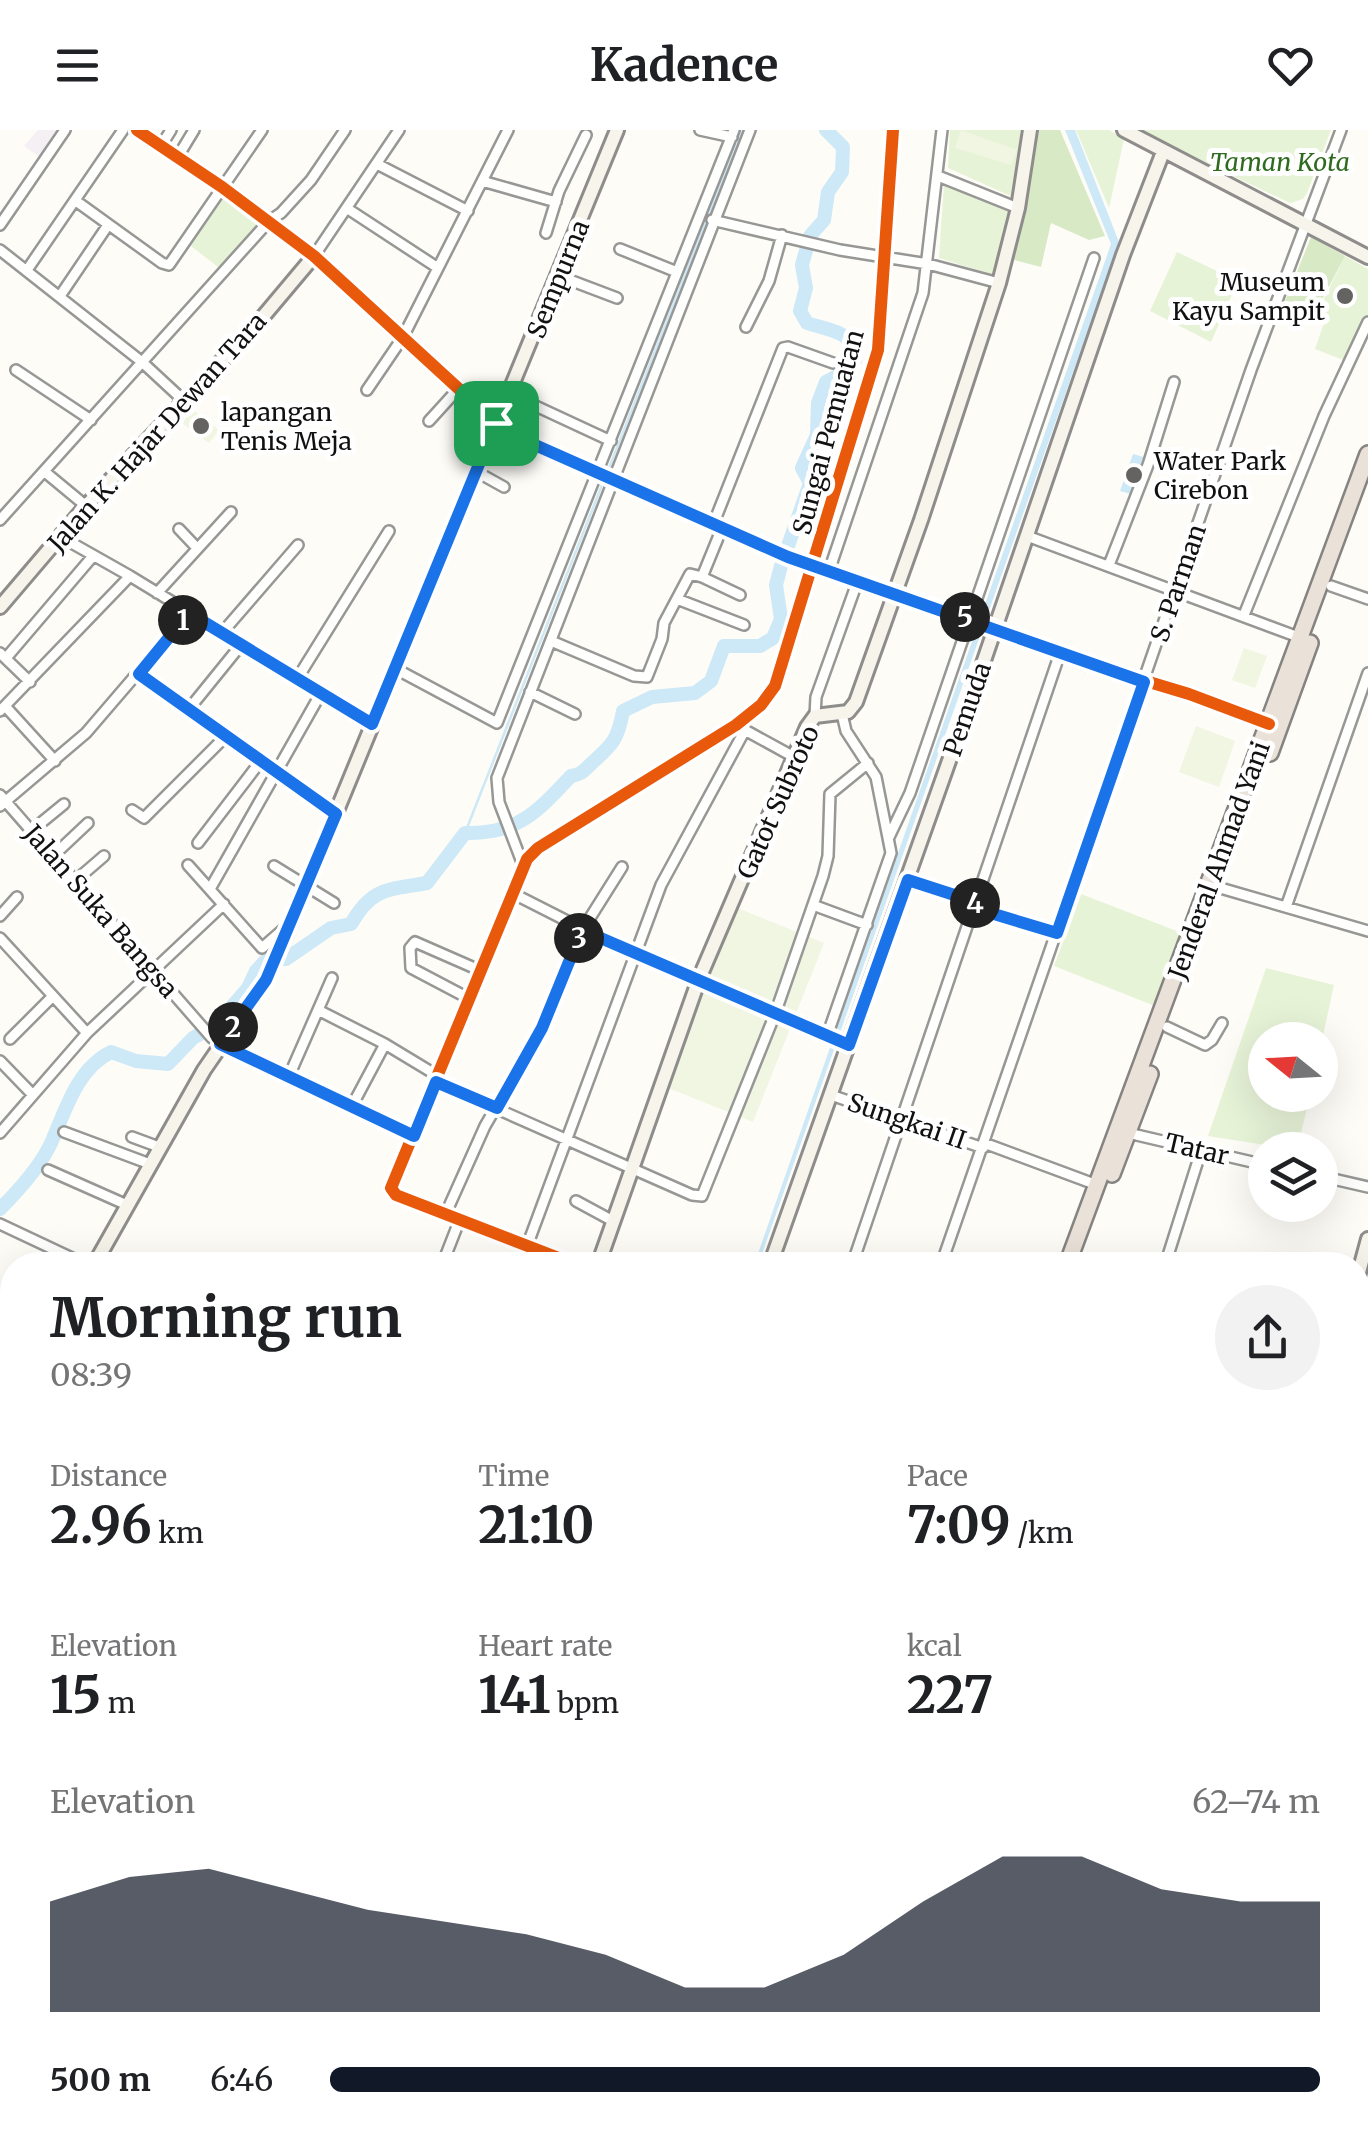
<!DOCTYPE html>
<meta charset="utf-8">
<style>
:root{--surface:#fff;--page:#f2f2f2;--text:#202124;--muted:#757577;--accent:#111827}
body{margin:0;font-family:Merriweather,serif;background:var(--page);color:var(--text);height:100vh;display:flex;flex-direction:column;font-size:38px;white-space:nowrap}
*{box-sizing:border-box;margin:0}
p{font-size:32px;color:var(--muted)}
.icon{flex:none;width:55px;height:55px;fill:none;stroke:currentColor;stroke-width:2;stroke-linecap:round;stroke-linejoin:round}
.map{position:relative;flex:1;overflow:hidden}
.side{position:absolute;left:0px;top:1122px;width:1370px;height:888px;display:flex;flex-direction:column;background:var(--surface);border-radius:40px 40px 0 0;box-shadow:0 10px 40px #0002}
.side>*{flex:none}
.needle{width:65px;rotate:288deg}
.buttons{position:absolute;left:1248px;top:892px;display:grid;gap:20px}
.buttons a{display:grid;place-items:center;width:90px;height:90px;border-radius:50%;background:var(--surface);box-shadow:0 10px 40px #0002;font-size:50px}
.pin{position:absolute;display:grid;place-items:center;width:85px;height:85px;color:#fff;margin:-42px;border-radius:20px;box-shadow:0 5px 15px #0006}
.km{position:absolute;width:50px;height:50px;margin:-25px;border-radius:50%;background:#222;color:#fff;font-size:28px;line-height:50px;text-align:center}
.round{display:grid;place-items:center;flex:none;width:105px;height:105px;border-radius:52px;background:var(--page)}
.headline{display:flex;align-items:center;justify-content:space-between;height:170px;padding:0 50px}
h1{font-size:55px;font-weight:700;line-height:75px}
.figures{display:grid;grid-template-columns:repeat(3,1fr);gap:15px;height:170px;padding:10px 50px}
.figures div{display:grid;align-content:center}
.figures b{font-size:50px;font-weight:700}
.figures small{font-size:28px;font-weight:400}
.figures p{font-size:28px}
.chart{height:280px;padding:20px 50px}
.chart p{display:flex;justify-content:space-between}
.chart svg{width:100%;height:180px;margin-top:10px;fill:var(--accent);opacity:.7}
ul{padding:0 50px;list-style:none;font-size:32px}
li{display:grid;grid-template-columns:160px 120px 1fr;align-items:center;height:75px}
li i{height:25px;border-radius:12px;background:var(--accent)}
header{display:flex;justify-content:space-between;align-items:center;height:130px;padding:0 50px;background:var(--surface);font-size:45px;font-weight:700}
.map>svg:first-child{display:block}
</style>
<header><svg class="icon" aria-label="menu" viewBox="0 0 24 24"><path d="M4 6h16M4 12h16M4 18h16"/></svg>Kadence<svg class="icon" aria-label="heart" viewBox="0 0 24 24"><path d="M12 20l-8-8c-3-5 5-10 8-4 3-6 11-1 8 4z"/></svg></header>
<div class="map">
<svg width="1368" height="2008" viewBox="0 0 1368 2008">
<rect width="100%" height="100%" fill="#fdfcf7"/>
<!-- industrial -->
<path fill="#f5f0f3" d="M38,0H63L44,30L24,16Z"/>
<!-- green -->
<path fill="#e7f3d7" d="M950,0H1025L1013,67L948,38Z
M1076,0H1109L1124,9L1109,78Z
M1143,0H1331L1307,63L1303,69L1290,73L1153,8Z
M944,54L1012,80L997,146L939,128Z
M224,64L260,91L222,140L187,113Z
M1177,122L1238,151L1211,212L1150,181Z
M1345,126L1368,139V184L1346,231L1315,219L1325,190L1317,183Z
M1081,764L1187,805L1160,878L1054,836Z
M1266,838L1334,855L1320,919V910H1265V965H1310L1297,1020L1208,1006Z"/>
<!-- forest -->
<path fill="#d8eac5" d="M1039,0H1060L1105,106L1089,110L1051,93L1041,137L1014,130Z
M1311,107L1345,126L1315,183L1285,171Z"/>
<!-- pitch -->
<path fill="#f0f6e1" d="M961,0L1017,20L1011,35L955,18Z
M192,279L219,300L209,313L182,293Z
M1244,518L1267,526L1255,558L1232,550Z
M1196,596L1235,611L1219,657L1179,642Z
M732,776L824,813L753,992L661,955Z"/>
<!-- water -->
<path fill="#cde8f7" d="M1065,0H1075L1119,112L758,1135H754L1111,114Z
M1133,324L1147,328L1134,365L1120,361Z"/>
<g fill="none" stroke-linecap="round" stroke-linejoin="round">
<!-- stream -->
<path stroke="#cde8f7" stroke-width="2.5" d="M607,343L742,0
M465,703L604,350
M428,2008L432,1998"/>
<!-- river -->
<path stroke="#cde8f7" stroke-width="14" d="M0,1079C19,1060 41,1036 52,1011C66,979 77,939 111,922L136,931L168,934L193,908L216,895L248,858L256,841L267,829H286L331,798L351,794C372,757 388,760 427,753L465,703C517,705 538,681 571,646C583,644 584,640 593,632C613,614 618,609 623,581L652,567L695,563L711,551L724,516H760L773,508L781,489L776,455L781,436L810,353L802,338L817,305L818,273L826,252L841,244L855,230C852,199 833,202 807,193L800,181L806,158L802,135L810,106L824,90L828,62L842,42L843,17L826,0"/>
<defs>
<path id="street" d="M700,0L732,7
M161,16L171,0
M177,28L194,0
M377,34L468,81
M938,46L1018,78
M482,51L556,72
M76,71L162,133L169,135L262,0
M348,79L438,138
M712,90L840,120L928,134L999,153
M0,95L65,0
M546,103L559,61L586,5
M620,119L677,142
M0,120L142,232L183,270
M314,126L399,0
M27,140L123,0
M559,146L617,168
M60,166L108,95
M746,197L769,151L782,105
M16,240L91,290
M367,260L403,207L508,0
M527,272L611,311
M429,291L459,258
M45,342L86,376
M477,342L504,357
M0,390L269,91L281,83L311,50L345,0
M713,395L783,218L788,217L833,233
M179,399L197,418
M1027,406L1301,508
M61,407L130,446L372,594
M1109,435L1148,335L1174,252
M829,441L923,163L942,0
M702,447L740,465
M1331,456L1368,469
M157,463L231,382
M677,469L744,495
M1244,485L1324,286L1368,192
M221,504L298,415
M551,511L634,546L647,547L662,509L664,493L690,444L702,447L722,398
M0,523L30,552
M6,528L93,426
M396,539L497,593L734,0
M139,544L335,684
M297,549L389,401
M530,562L575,584
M5,576L55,631
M189,579L240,516
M0,581L130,446
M815,586L816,567L858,450
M743,599L794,627
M0,665L212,908L414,1005
M0,676L86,603L189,483
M132,680L144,688L226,606
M31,701L64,674
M889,707L910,663L1094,128
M198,713L260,632
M53,726L88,693
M188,735L262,818L286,797
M523,735L499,672L497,648L750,0
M274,736L334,773
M908,750L976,771
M75,751L104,726
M1210,755L1368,801
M210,759L321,563
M512,763L583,799L849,915
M813,775L867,795
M1286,777L1368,543
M973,778L1057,803
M0,786L17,767
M0,808L87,903
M468,868L411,838L410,818L415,812L479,840
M318,880L332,848
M1167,897L1205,915L1212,910L1222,893
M827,906L891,723L876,647L846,601L842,584
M10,909L53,866
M385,914L438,946
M0,931L33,965
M289,946L318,880L385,914L352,976
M436,952L692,1065L702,1066L775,884L823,746L828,726L830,664L868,633
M831,965L983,1018
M64,1002L150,1034
M0,1003L87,903L224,774
M1128,1003L1265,1035
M132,1007L159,1017
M984,1013L1097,1055
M48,1040L127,1075
M1320,1046L1368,1057
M576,1071L613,1091
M446,1083L485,996L542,898L583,799L622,737
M0,1094L87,1135
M442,1135L460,1089
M520,1135L661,755L745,600
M577,1135L396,1065L391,1058L527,729L538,718L736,595L761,575L775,556L878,220L893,0
M852,1135L1060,523
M941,1135L1251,240L1341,0
M1165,1135L1201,1021
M0,1390L12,1394
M1358,1443L1368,1398
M1358,1636L1368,1600
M0,1761L12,1765
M0,1825L6,1827L1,1841L12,1845
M6,1827L12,1807
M540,1998L576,2008
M1050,1998L1070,2008
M945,2005L952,2008
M30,2008L34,1998
M344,2008L350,2003L366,2008
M836,2008L839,1998
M846,2008L849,1998
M1231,2008L1235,1998
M1287,2008L1289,1998"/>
<path id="secondary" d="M137,0L222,57L314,126L496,293L517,307L788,427L969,488L1089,534L1189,564L1269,594
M1124,0L1368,127
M0,477L86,376L261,189L314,126
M94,1135L204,940L266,850L280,819L617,0
M598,1135L699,849L807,597L815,586L848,582L856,572L921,390L999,153L1018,78L1030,0
M770,1135L966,583L1123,125L1163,22
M1358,1146L1368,1109
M0,1311L12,1288
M1358,1351L1368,1354
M313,2008L317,1998
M441,2008L445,1998
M1070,2008L1074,1998"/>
<path id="primary" d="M0,1905L12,1910
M245,1998L272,2008
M273,1998L302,2008"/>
<path id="highway" d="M1270,623L1310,513
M1112,1044L1150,944
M1067,1135L1368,324
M764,2008L768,1998"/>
</defs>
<!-- street casing -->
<use href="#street" stroke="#979795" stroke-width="14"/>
<!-- secondary casing -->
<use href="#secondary" stroke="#8e8d8b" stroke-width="18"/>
<!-- primary casing -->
<use href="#primary" stroke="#858482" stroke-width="19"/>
<!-- highway casing -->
<use href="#highway" stroke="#858482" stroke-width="20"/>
<!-- street -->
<use href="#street" stroke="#fffffe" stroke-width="9"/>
<!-- secondary -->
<use href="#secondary" stroke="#f6f4eb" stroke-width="12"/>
<!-- primary -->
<use href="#primary" stroke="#ede9dc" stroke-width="14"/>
<!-- highway -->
<use href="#highway" stroke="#eae1d8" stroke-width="15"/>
<defs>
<path id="cycleway" d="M137,0L222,57L314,126L496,293L517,307L788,427L969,488L1089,534L1189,564L1269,594
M577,1135L396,1065L391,1058L527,729L538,718L736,595L761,575L775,556L878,220L893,0"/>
</defs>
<!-- cycleway casing -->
<use href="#cycleway" stroke="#fff" stroke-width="19"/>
<!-- cycleway -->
<use href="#cycleway" stroke="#e8590c" stroke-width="12"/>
</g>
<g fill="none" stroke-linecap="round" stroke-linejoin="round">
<defs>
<path id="route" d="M496,293L517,307L788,427L1144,552L1057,803L974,778L976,772L908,750L849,915L582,800L542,898L497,978L436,952L414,1006L220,914L266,850L336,684L139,544L189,483L372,594Z"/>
</defs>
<!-- route casing -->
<use href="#route" stroke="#fff" stroke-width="20"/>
<!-- route -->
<use href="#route" stroke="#1a73e8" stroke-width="12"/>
</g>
<!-- markers -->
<g fill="#646362" stroke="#fff" stroke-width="4">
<circle cx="1345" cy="166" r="10"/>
<circle cx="201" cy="296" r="10"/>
<circle cx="1134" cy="345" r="10"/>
</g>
<g text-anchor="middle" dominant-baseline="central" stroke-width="10" stroke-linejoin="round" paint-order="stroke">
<!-- park labels -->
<g font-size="25" font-style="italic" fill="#2f6b1f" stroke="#fff">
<text x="1280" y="32">Taman Kota</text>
</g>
<!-- street labels -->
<g font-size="25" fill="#111" stroke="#fff">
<text transform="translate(558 149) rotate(-68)">Sempurna</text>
<text transform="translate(157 302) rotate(-48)">Jalan K. Hajar Dewan Tara</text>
<text transform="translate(828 302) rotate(-75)">Sungai Pemuatan</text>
<text transform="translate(1178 453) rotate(-71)">S. Parman</text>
<text transform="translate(967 579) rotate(-71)">Pemuda</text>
<text transform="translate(778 672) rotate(-66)">Gatot Subroto</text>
<text transform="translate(1219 730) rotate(-70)">Jenderal Ahmad Yani</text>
<text transform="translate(101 781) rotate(49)">Jalan Suka Bangsa</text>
<text transform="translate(907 991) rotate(19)">Sungkai II</text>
<text transform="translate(1197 1019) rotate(13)">Tatar</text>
</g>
<!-- poi labels -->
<g font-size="25" fill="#111" stroke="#fff" text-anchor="start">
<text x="1325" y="152" text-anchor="end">Museum<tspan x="1325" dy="29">Kayu Sampit</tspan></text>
<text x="221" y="282">lapangan<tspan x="221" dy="29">Tenis Meja</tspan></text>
<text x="1154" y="331">Water Park<tspan x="1154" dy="29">Cirebon</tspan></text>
</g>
</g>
</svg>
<div class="buttons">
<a><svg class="needle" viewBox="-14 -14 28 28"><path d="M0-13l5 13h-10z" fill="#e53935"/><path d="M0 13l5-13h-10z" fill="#757577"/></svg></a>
<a><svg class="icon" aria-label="layers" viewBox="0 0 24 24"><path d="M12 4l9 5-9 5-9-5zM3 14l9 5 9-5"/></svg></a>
</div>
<div class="pin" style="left:496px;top:293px;background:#1e9e55"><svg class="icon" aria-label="arrive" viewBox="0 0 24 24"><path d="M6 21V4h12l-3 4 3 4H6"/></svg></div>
<b class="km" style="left:183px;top:490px">1</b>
<b class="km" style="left:233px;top:897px">2</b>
<b class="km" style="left:579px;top:808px">3</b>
<b class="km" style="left:975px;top:773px">4</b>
<b class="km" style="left:965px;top:487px">5</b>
<section class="side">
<div class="headline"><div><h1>Morning run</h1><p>08:39</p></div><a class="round"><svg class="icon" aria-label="share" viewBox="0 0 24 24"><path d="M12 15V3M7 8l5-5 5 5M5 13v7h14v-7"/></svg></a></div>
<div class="figures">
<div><p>Distance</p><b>2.96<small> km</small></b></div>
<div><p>Time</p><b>21:10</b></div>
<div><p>Pace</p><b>7:09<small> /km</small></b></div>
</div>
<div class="figures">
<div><p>Elevation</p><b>15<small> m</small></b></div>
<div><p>Heart rate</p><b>141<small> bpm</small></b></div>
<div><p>kcal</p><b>227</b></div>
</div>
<div class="chart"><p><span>Elevation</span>62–74 m</p>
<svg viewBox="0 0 160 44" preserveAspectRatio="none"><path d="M0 44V17L10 11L20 9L30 14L40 19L50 22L60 25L70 30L80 38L90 38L100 30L110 17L120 6L130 6L140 14L150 17L160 17V44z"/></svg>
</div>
<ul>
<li><b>500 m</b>6:46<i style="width:100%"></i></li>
</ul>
</section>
</div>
